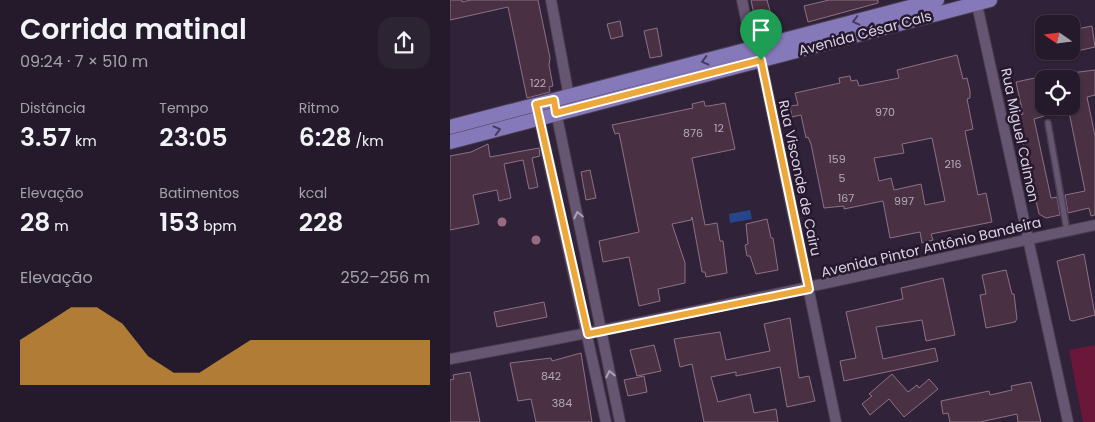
<!DOCTYPE html>
<html lang="pt">
<meta charset="utf-8">
<style>
:root{--surface:#241a2b;--page:#2c2333;--text:#f1f3f6;--muted:#a3a1a9;--line:#413847;--accent:#eda83b}
body{margin:0;font-family:Poppins,sans-serif;background:var(--page);color:var(--text);height:100vh;display:flex;flex-direction:column;font-size:19px;white-space:nowrap}
*{box-sizing:border-box;margin:0}
p{font-size:16px;color:var(--muted)}
.icon{flex:none;width:28px;height:28px;fill:none;stroke:currentColor;stroke-width:2;stroke-linecap:round;stroke-linejoin:round}
.map{position:relative;flex:1;overflow:hidden}
.side{display:flex;flex-direction:column;background:var(--surface);width:450px}
.side>*{flex:none}
.needle{width:32px;rotate:284deg}
.controls{position:absolute;left:585px;top:15px;display:grid;gap:10px}
.controls a{display:grid;place-items:center;width:45px;height:45px;border-radius:10px;background:var(--surface);box-shadow:0 1px 4px #0004,0 0 0 1px var(--line);font-size:25px}
.pin{position:absolute;display:grid;place-items:center;width:42px;height:42px;color:#fff;margin:-51px -21px;border-radius:50% 50% 50% 0;rotate:-45deg;box-shadow:0 0 5px #0007}
.pin .icon{rotate:45deg}
.round{display:grid;place-items:center;flex:none;width:52px;height:52px;border-radius:15px;background:var(--page)}
.headline{display:flex;align-items:center;justify-content:space-between;height:85px;padding:0 20px}
h1{font-size:28px;font-weight:600;line-height:38px}
.figures{display:grid;grid-template-columns:repeat(3,1fr);gap:8px;height:85px;padding:5px 20px}
.figures div{display:grid;align-content:center}
.figures b{font-size:25px;font-weight:600}
.figures small{font-size:14px;font-weight:400}
.figures p{font-size:14px}
.chart{height:140px;padding:10px 20px}
.chart p{display:flex;justify-content:space-between}
.chart svg{width:100%;height:90px;margin-top:5px;fill:var(--accent);opacity:.7}
main{display:flex;flex:1;min-height:0}
.map>svg:first-child{display:block}
</style>
<main>
<section class="side">
<div class="headline"><div><h1>Corrida matinal</h1><p>09:24 · 7 × 510 m</p></div><a class="round"><svg class="icon" aria-label="share" viewBox="0 0 24 24"><path d="M12 15V3M7 8l5-5 5 5M5 13v7h14v-7"/></svg></a></div>
<div class="figures">
<div><p>Distância</p><b>3.57<small> km</small></b></div>
<div><p>Tempo</p><b>23:05</b></div>
<div><p>Ritmo</p><b>6:28<small> /km</small></b></div>
</div>
<div class="figures">
<div><p>Elevação</p><b>28<small> m</small></b></div>
<div><p>Batimentos</p><b>153<small> bpm</small></b></div>
<div><p>kcal</p><b>228</b></div>
</div>
<div class="chart"><p><span>Elevação</span>252–256 m</p>
<svg viewBox="0 0 160 44" preserveAspectRatio="none"><path d="M0 44V22L10 14L20 6L30 6L40 14L50 30L60 38L70 38L80 30L90 22L100 22L110 22L120 22L130 22L140 22L150 22L160 22V44z"/></svg>
</div>
</section>
<div class="map">
<svg width="645" height="422" viewBox="0 0 645 422">
<rect width="100%" height="100%" fill="#302239"/>
<!-- green -->
<path fill="#6b1739" d="M645,345V422H633L619,350Z"/>
<!-- water -->
<path fill="#25468c" d="M300,210L302,219L280,223L279,214Z"/>
<!-- building -->
<path fill="#493143" stroke="#8d7185" fill-rule="evenodd" d="M0,0H12V2L21,0H88L100,58L99,65L103,86L99,87L100,92L77,98L58,7L0,20Z
M301,0H317L326,32L313,35L308,34Z
M379,0H428V3L358,22L354,6Z
M170,21L173,36L161,39L157,24Z
M642,26L645,47L627,51L622,30Z
M207,28L212,56L200,58L194,31Z
M507,55L513,79L517,78L520,91V98L517,99L523,129L515,131L528,195L536,193L542,222L481,234L483,240L472,243L470,232L440,238L433,201L394,209V206L374,208L361,144L358,137L356,138L351,115L342,117L340,106L348,105L345,93L390,83L389,78L400,76L401,81L407,80L409,86L449,78L447,70ZM482,138L495,201L475,205L471,184L444,190L441,178L429,181L424,158L454,153L452,144Z
M645,70V95L637,97L645,136V215L641,216L639,208L618,213L615,195L635,191L618,107L621,106V73Z
M594,76V116L584,119L601,198L607,197L610,215L596,218L589,214L567,116L573,114L566,82Z
M254,101L255,106H259L275,103L285,149L242,158L255,225L267,223L270,241H273L277,273L256,277L255,272H252L242,217L241,220L222,224L235,263V283L208,289L210,301L189,306L179,257L153,262L149,241L189,232L169,133L165,134L162,125L243,108L242,104Z
M38,144L40,157L89,148L90,156L82,158L88,187L79,189L73,160L54,164L61,198L49,201L47,190L23,195L29,224L0,230V156L21,152Z
M140,170L146,198L136,200L131,172Z
M317,219L321,238H323L328,270L306,274L300,256H297L295,245L298,244L296,224Z
M634,254L645,315L623,321L620,320L607,261Z
M556,270L562,294H564L567,319L565,322L536,328L530,295L536,294L532,275Z
M493,278L505,335L476,341L472,320L426,327L433,359L485,348L488,361L394,381L390,361L406,358L396,312L453,299L451,288Z
M94,302L97,317L47,327L44,312Z
M340,318L349,378L359,376L365,401L337,407L330,367L286,376V372L261,377L268,402L300,394L304,413L326,409L328,422H254L242,364L230,367L224,339L270,332L276,360L300,355L320,351L314,324Z
M204,345L211,371L187,376L180,350Z
M131,353L142,422H86L81,399L68,401L60,363L101,358L102,361Z
M20,372L30,422H0V380L4,379L3,375Z
M442,374L458,392L467,385L469,388L479,379L488,389L454,417L439,399L420,415L412,404L422,396L419,394Z
M194,376L197,392L178,396L174,380Z
M581,382L591,422H568L567,414L530,422H500L498,413L493,414L491,401L539,391L540,395L562,390L561,386Z"/>
<g fill="none" stroke-linecap="round" stroke-linejoin="round">
<defs>
<path id="service" d="M598,123L617,231"/>
<path id="minor" d="M101,0L119,97
M292,0L302,48L311,60L386,422
M526,0L618,422
M86,104L156,422
M105,107L170,422
M0,359C216,320 430,271 645,225"/>
<path id="primary" d="M0,127L487,0
M0,142L540,0"/>
</defs>
<!-- service casing -->
<use href="#service" stroke="#4a3e52" stroke-width="8"/>
<!-- minor casing -->
<use href="#minor" stroke="#4a3e52" stroke-width="12"/>
<!-- primary casing -->
<use href="#primary" stroke="#4a3e52" stroke-width="16"/>
<!-- service -->
<use href="#service" stroke="#665671" stroke-width="5"/>
<!-- minor -->
<use href="#minor" stroke="#665671" stroke-width="10"/>
<!-- primary -->
<use href="#primary" stroke="#8679b9" stroke-width="14"/>
</g>
<!-- trees -->
<g fill="#9a6b80">
<circle cx="52" cy="222" r="4.5"/>
<circle cx="86" cy="240" r="4.5"/>
</g>
<!-- one-way arrows -->
<defs><path id="oneway-chevron" d="M-2-3.5L2.5 0L-2 3.5" fill="none" stroke-width="1.6" stroke-linecap="round" stroke-linejoin="round" transform="scale(1.25)"/></defs>
<g stroke="#483a5f">
<use href="#oneway-chevron" transform="translate(406 21) rotate(165)"/>
<use href="#oneway-chevron" transform="translate(255 61) rotate(165)"/>
<use href="#oneway-chevron" transform="translate(47 130) rotate(-15)"/>
</g>
<g stroke="#aca0b4">
<use href="#oneway-chevron" transform="translate(128 215) rotate(-102)"/>
<use href="#oneway-chevron" transform="translate(160 374) rotate(-102)"/>
</g>
<g fill="none" stroke-linecap="round" stroke-linejoin="round">
<defs>
<path id="route" d="M311,60L359,289L138,334L86,104L104,100L106,113Z"/>
</defs>
<!-- route casing -->
<use href="#route" stroke="#fff" stroke-width="10"/>
<!-- route -->
<use href="#route" stroke="#eda83b" stroke-width="6"/>
</g>
<g text-anchor="middle" dominant-baseline="central" stroke-width="5" stroke-linejoin="round" paint-order="stroke">
<!-- number labels -->
<g font-size="11" fill="#b6a9b9">
<text x="88" y="83">122</text>
<text x="435" y="112">970</text>
<text x="269" y="128">12</text>
<text x="243" y="133">876</text>
<text x="387" y="159">159</text>
<text x="503" y="164">216</text>
<text x="392" y="178">5</text>
<text x="396" y="198">167</text>
<text x="454" y="201">997</text>
<text x="101" y="376">842</text>
<text x="112" y="403">384</text>
</g>
<!-- street labels -->
<g font-size="14" fill="#dad1e0" stroke="#26182f">
<text transform="translate(415 33) rotate(-15)">Avenida César Cals</text>
<text transform="translate(570 135) rotate(78)">Rua Miguel Calmon</text>
<text transform="translate(350 178) rotate(78)">Rua Visconde de Cairu</text>
<text transform="translate(481 247) rotate(-13)">Avenida Pintor Antônio Bandeira</text>
</g>
</g>
</svg>
<div class="controls">
<a><svg class="needle" viewBox="-14 -14 28 28"><path d="M0-13l5 13h-10z" fill="#e53935"/><path d="M0 13l5-13h-10z" fill="#a3a1a9"/></svg></a>
<a><svg class="icon" aria-label="locate" viewBox="0 0 24 24"><circle cx="12" cy="12" r="6"/><path d="M12 2v4M12 18v4M2 12h4M18 12h4"/></svg></a>
</div>
<div class="pin" style="left:311px;top:60px;background:#1e9e55"><svg class="icon" aria-label="arrive" viewBox="0 0 24 24"><path d="M6 21V4h12l-3 4 3 4H6"/></svg></div>
</div>
</main>
